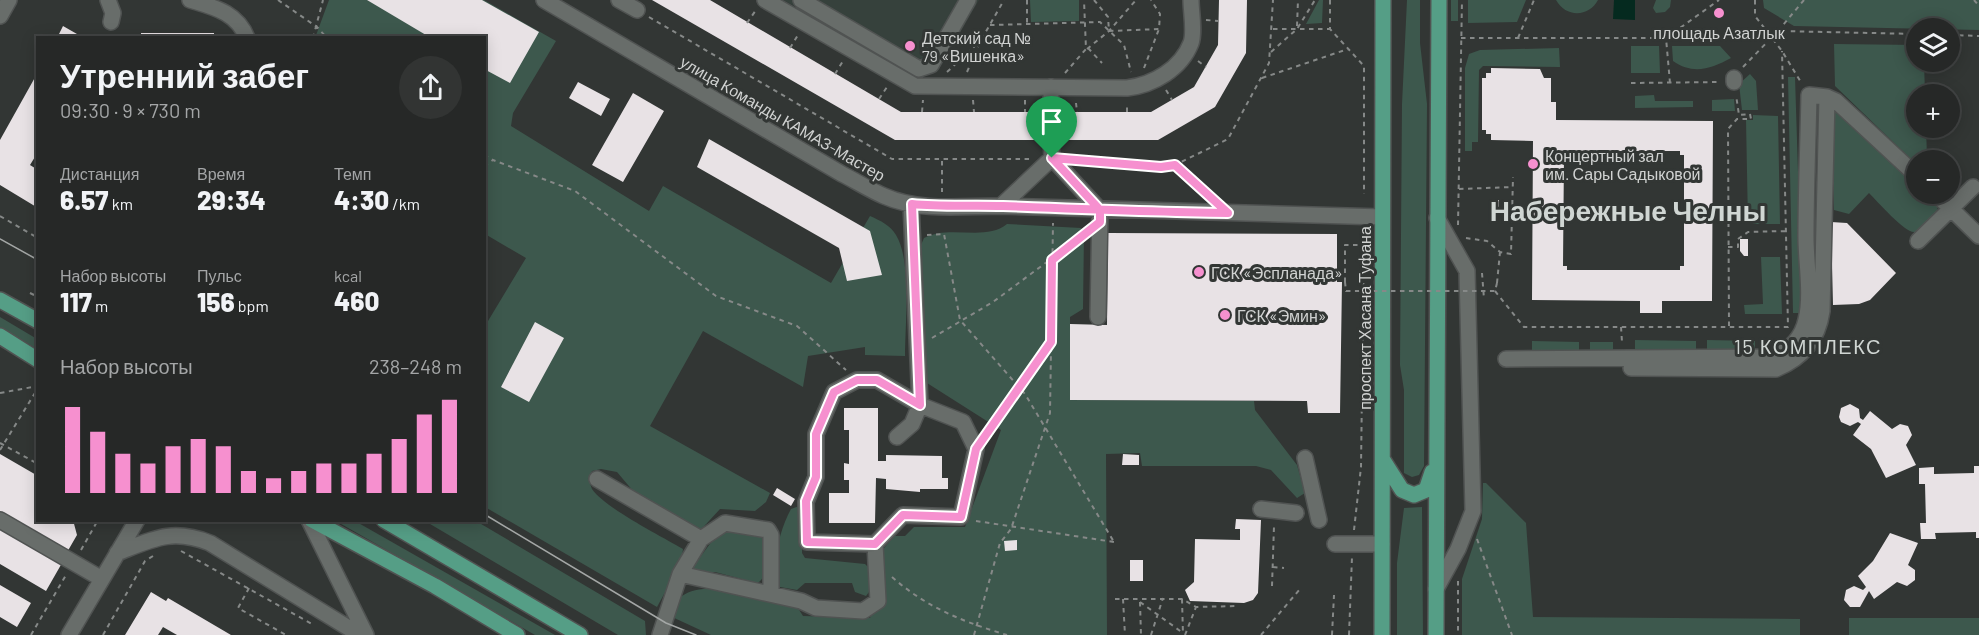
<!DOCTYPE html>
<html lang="ru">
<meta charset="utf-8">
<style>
:root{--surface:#262827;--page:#323433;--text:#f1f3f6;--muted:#a4a6a7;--line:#424444;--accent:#f690cf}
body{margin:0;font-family:Barlow,sans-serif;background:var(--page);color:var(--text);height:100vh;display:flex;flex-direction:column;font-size:22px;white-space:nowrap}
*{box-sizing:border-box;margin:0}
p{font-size:20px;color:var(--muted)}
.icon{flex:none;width:33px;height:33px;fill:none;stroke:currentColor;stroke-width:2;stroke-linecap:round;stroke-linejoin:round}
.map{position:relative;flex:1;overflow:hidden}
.details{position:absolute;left:36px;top:36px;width:450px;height:486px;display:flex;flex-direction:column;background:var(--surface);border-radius:0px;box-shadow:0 3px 15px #0003,0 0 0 2px var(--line)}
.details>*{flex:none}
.fabs{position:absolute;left:1906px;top:18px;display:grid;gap:12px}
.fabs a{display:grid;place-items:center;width:54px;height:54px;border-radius:50%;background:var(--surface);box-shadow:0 3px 15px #0003,0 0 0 2px var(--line);font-size:30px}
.pin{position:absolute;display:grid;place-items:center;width:51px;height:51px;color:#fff;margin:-62px -26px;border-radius:50% 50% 50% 0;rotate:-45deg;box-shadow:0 0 6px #0007}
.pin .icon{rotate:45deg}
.round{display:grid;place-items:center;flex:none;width:63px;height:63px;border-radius:32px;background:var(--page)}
.head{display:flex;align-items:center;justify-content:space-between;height:102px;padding:0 24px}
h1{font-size:33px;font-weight:800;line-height:45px}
.metrics{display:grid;grid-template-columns:repeat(3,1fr);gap:9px;height:102px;padding:6px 24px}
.metrics div{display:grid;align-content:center}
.metrics b{font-size:26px;font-weight:800}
.metrics small{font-size:16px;font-weight:400}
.metrics p{font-size:16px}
.chart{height:168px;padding:12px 24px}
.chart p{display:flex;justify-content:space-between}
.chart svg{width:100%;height:108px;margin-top:6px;stroke:var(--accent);stroke-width:6}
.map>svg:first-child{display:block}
</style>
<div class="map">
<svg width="1979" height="635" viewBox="0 0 1979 635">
<rect width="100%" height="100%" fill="#323634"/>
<!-- built -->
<path fill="#36413c" d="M783,0H979L938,71L929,74H919Z"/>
<!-- green -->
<path fill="#3d584d" d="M329,0H484L556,41L513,113L511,126L649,211L663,186L831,283L870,216C881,221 890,225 896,235C912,261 905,325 905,356L865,355V347L808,356L803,387L703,331L650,426L770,493L766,502L755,511L720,509L697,534L639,498L617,472L601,469L592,471C590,477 589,483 592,489C605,508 661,536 683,549L681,563L657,607L485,507V326L526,258L485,234L484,38H315Z
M1030,0H1079V21L1031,22Z
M1319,0H1323L1322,23L1306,24Z
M1407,0H1420V43L1427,104L1424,466L1419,475L1412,477L1404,473V390L1400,365L1402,104Z
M1451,0H1458V21H1451Z
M1468,0H1526L1517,22L1468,23Z
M1556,0H1598C1589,17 1566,18 1556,0Z
M1656,0H1671L1670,7L1665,12L1656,13L1653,8Z
M1763,0H1979V30L1794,26L1764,8Z
M1834,44L1917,45V62H1924L1925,94H1917V128H1926L1927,156L1930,160H1917V165L1835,86Z
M1631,46H1659L1660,73H1631Z
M1720,46L1731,58C1711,69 1693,75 1673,61L1672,46Z
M1559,48L1560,67L1483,66L1479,70L1478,142H1472V151H1465V68L1469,54L1480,50Z
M1750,74L1756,81L1758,110H1742L1739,84Z
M1788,77H1795L1801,267L1800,313H1793Z
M1654,95L1655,101H1693V107L1635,108V96Z
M1734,99L1735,111H1712V100Z
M1835,109L1917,183V194H1927L1937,203L1938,216C1932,222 1925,233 1914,232C1904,232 1878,202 1869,193L1849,214L1834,210L1832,113Z
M1753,115L1778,116L1780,224H1748L1746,120H1753Z
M1007,224L1081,228L1084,233L1083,309L1070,317V400L1254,401L1255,410L1297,465L1305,493L1297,498L1271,470L1256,466H1142L1140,453L1106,454L1107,635H711L670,616C673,610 676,600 682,596C708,577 767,599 796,605L803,616L870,618L872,612L883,605L884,548L894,536H905L914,527H965L1001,430L927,383L921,245L924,238C949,224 985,242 1007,224Z
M1761,257H1780L1782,314H1745L1744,305L1763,304Z
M0,317L37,339V349L0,327Z
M1635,340L1696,341V350H1635Z
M1707,340L1755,341V350H1707Z
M1532,341L1579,342V351H1532Z
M1590,342H1613V350H1590Z
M1483,483H1486L1526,523L1533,617L1800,619V635H1462V579L1482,519Z
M802,505V553L805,558L865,564L869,568V592L866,596L855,592L852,583H805L797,590L780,587C771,564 779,531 791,509Z
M1422,507L1423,635H1397V563L1404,508Z
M336,521H355L555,635H535Z
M425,521H476L645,621L646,635H618Z
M721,529L765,533C765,547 771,576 757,583L715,572L691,573L692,568Z
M1849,618H1979V635H1849Z"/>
<!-- water -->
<path fill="#052a1f" d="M1614,0H1635V20L1613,19Z"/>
<!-- building -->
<path fill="#e8e2e5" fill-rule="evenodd" d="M367,0H482L539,32L510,83L484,69V38H431Z
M652,0H710L901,112H1151L1194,87L1218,45L1219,0H1247L1246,53L1215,107L1158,140H895Z
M63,26L84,38H57Z
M141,33H214V38H141Z
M1491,68L1540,69L1544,78H1551V102H1556V120L1713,121L1712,301H1662V313H1640V301L1532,300L1533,141L1491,140V134H1486V130H1482V78H1486V73H1491ZM1568,151H1680V155H1684V266H1680V270H1567V266H1563L1564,155H1567Z
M38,72V152L30,165L38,170V208L0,185V140Z
M578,82L610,99L601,116L569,98Z
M633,93L664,111L623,182L592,165Z
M709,139L870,231L882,275L847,281L839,248L697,167Z
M1491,200H1499V212H1491Z
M1831,222L1847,223L1896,273L1870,300L1859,304L1833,305Z
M1108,233L1337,234V282H1342L1340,413H1308L1307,401L1070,400V324L1107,325Z
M1740,239H1748V256H1744L1740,251Z
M535,322L564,338L529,402L501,387Z
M1850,404L1859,409L1860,418L1863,420L1870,411L1892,429L1900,424L1908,426L1912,435L1906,445L1916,465L1886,478L1871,449L1853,435L1861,424L1858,422L1850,426L1841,422L1839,417L1841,408Z
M844,408H878V461H886V455L942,456V478H948V489H920V492L886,489V479L876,478L875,523H829V493H849V480H844V463L849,464V430H844Z
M0,454L38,476V520H73L77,535L66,554L0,515Z
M1123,454L1139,455V465H1122Z
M1974,466H1979V538H1976V532L1935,533L1936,539H1921L1920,523H1926L1925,484H1919V468L1934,467V474L1974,473Z
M777,488L795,499L791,506L773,495Z
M1236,519L1261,520L1258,593L1253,600L1244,603L1190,601L1185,590L1194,582L1195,539L1240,540V529H1235Z
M0,528L62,563L46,591L0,564Z
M1890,533L1918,543L1908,565L1915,570V580L1907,586L1897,582L1874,599L1869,591L1860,607H1850L1844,600L1846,590L1854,586L1863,590L1866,587L1858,576L1873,561Z
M1017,540V550L1005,551L1004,541Z
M1130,560H1143V581H1130Z
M0,585L31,603L17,627L0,617Z
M151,592L166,601L168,598L231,635H177L163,627L158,635H125Z"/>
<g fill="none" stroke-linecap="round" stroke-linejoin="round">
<!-- minor-tunnel -->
<path stroke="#4a4d4c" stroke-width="15" stroke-dasharray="15 8" stroke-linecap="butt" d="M1051,140V112"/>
<defs>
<path id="minor" d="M108,0L113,13L111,22
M190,0C213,7 237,12 247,38
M544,0L842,174C856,181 870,190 884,196C920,212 963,206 1001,206L1382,217
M619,0L637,10
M765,0L915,86L1127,88C1153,85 1181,69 1191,43C1195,32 1191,12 1191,0
M801,0L919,69L931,65L968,0
M0,16L9,0
M1734,78V82
M1051,87V112
M1051,140L1052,158L1100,210L1098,317
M1936,194L1979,236
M1001,206L1052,158
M1918,241L1973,187
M1506,359L1775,357C1791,348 1802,338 1806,320C1812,294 1806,264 1806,237C1806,190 1808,143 1809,95L1827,97L1836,101L1917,176
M1631,368L1776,369C1803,358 1818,339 1822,311L1827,97
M897,437L912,424L920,405L911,204
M1305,458L1319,520
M597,479L701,539L680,574
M1261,509L1296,513
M0,520L102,579
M309,520L366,635
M701,539L725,523L768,530L771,535V594
M1335,544H1382
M117,553C153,539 172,528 210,543L360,635
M1436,589L1458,549L1473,511L1467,271L1437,218
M69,635L137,520
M660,635L680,574L801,601L816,608L863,611L878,601L875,544L903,515L961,517L976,449L963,422L920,405L877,380H857L834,392L816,434V477L806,502L807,542L875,544"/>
<path id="major" d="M0,300L38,321
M0,336L38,360
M1383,460L1402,490L1414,495L1426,490L1432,472
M312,520L435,586L517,635
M384,520L580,635
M1382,635L1383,0
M1436,635L1439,0"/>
</defs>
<!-- minor casing -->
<use href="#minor" stroke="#505352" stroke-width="18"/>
<!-- major casing -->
<use href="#major" stroke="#505352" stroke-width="18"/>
<!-- path -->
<path stroke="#868988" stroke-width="2" stroke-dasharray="4.5 4.5" stroke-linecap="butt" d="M278,0L317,27L327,38
M1027,0V25
M1094,0L1108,17L1109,31L1159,29L1160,14L1151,0
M1330,0V29L1364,66V194
M1755,0V16L1782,51L1802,84
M1974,0L1979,6
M649,17L892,159H1030
M1206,20L1218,21
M747,23L756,10
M990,25L1100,22L1124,45L1131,72
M1297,26L1298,0
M1273,29H1330
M1778,31L1804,0
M1950,35L1979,36
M313,38L323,0
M1461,38H1772
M1518,38L1534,0
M790,48L798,35
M1088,48L1102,63
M1087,49L1109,31L1136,0
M1271,52L1297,29L1315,0
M1198,61L1206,67
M1743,67L1778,31L1917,34
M1144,68L1159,29
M947,72L978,43
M967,72L980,42L1004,0
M1065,73L1086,49L1084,0
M835,74L843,61
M1262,78L1348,49
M1631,83L1721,82
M1670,83L1666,38L1719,0
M1166,90L1172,100
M879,99L887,87
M973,100L974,112
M1025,100V112
M1076,103L1077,112
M922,112L923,100
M1127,112V103
M484,155L493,160
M1075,160L1161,167L1175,165L1228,139L1269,63L1273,0
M942,161V192
M1175,165L1210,197
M484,166L493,160L575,191L716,296L797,326L846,370
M1459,189L1513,187
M0,216L38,238
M1458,225L1462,0
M927,235L944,234L960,320L1025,394L1114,542
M1466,238L1487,241L1500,252L1511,254L1513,177
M1728,247H1738V239L1748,232L1786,231
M1482,273L1484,299
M1345,282V245H1364
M1497,283L1500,252
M1495,291L1524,327H1788L1782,51
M30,293L38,297
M1729,326L1728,129L1737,119H1751L1750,114L1739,115L1736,95
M1621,327L1622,342
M932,338L993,302L1086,233
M0,393L38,386
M985,437L1050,343
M0,443L38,464
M0,450L38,388
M976,521L1114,542
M1354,530L1361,467L1364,236
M1477,539L1512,635
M81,550L98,520
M181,551L312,624
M1273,567L1284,568
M892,577C927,608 964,622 1007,635
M1458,581V635
M1272,586L1274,526
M249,588L238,608L286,635
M1115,599H1182L1196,607L1237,606
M1123,599L1125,635
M1182,599L1183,635
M1140,602L1183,633
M1140,602L1141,635
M31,635L66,575
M103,635L145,561L153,556
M974,635L1000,543L1011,529L1050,413L1053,223
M1151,635L1163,598
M1185,635L1196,607
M1261,635L1300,589
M1332,635L1334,595
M1349,635L1352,557"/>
<!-- minor -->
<use href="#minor" stroke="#686d6a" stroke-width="15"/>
<!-- major -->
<use href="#major" stroke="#559e86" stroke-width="15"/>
<!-- tram -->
<path stroke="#a4a7a6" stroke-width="1.5" d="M0,239L38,260
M484,514L666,623L696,635"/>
<!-- path-bridge -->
<path stroke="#868988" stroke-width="2" stroke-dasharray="4.5 4.5" stroke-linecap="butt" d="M1345,282L1346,291H1495L1497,283"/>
</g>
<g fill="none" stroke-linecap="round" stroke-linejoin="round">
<defs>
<path id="route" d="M1052,158L1100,210V222L1052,260L1051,342L976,449L961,517L903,515L875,544L807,542L806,501L816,477V434L834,392L857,380H877L920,405L912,204C942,207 972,205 1003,206C1078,209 1153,212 1228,213L1175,165L1161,167L1052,158"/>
</defs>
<!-- route casing -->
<use href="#route" stroke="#fff" stroke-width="12"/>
<!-- route -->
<use href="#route" stroke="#f690cf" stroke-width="8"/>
</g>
<!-- markers -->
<g fill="#f690cf" stroke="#323634" stroke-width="2">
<circle cx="1719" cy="13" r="6"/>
<circle cx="910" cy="46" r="6"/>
<circle cx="1533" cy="164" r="6"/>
<circle cx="1199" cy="272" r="6"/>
<circle cx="1225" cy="315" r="6"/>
</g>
<g text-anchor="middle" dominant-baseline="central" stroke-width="6" stroke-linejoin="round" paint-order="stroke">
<!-- poi labels -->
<g font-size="16" fill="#d0d2d1" stroke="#323634" text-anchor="start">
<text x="1719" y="32" text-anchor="middle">площадь Азатлык</text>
<text x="922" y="37">Детский сад №<tspan x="922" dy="18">79 «Вишенка»</tspan></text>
<text x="1545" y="155">Концертный зал<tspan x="1545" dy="18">им. Сары Садыковой</tspan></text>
<text x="1211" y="272">ГСК «Эспланада»</text>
<text x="1237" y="315">ГСК «Эмин»</text>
</g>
<!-- street labels -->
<g font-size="16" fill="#d0d2d1" stroke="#323634">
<text transform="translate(783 118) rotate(30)">улица Команды КАМАЗ-Мастер</text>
<text transform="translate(1364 318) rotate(-90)">проспект Хасана Туфана</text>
</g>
<!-- quarter labels -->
<g font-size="20" letter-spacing="1.5" fill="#d0d6d3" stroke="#323634">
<text x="1808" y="346">15 КОМПЛЕКС</text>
</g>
<!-- town labels -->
<g font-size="28" font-weight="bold" fill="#d0d6d3" stroke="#323634">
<text x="1628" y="210">Набережные Челны</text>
</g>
</g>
</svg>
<div class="fabs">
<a><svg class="icon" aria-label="layers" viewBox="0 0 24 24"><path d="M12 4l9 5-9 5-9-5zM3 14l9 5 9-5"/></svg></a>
<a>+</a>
<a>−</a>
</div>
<div class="pin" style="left:1052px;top:158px;background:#1e9e55"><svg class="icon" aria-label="arrive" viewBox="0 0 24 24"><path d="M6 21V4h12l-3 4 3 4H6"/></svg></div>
<section class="details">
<div class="head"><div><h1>Утренний забег</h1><p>09:30 · 9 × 730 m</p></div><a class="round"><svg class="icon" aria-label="share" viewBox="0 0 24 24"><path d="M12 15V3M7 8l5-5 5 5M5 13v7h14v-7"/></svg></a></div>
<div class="metrics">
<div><p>Дистанция</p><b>6.57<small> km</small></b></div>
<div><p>Время</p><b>29:34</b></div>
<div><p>Темп</p><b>4:30<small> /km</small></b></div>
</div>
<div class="metrics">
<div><p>Набор высоты</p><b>117<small> m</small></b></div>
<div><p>Пульс</p><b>156<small> bpm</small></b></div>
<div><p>kcal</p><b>460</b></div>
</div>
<div class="chart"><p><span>Набор высоты</span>238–248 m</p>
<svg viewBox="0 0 160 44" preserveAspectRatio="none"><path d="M5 44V9M15 44V19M25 44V28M35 44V32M45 44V25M55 44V22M65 44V25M75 44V35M85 44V38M95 44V35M105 44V32M115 44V32M125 44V28M135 44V22M145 44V12M155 44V6"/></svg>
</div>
</section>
</div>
